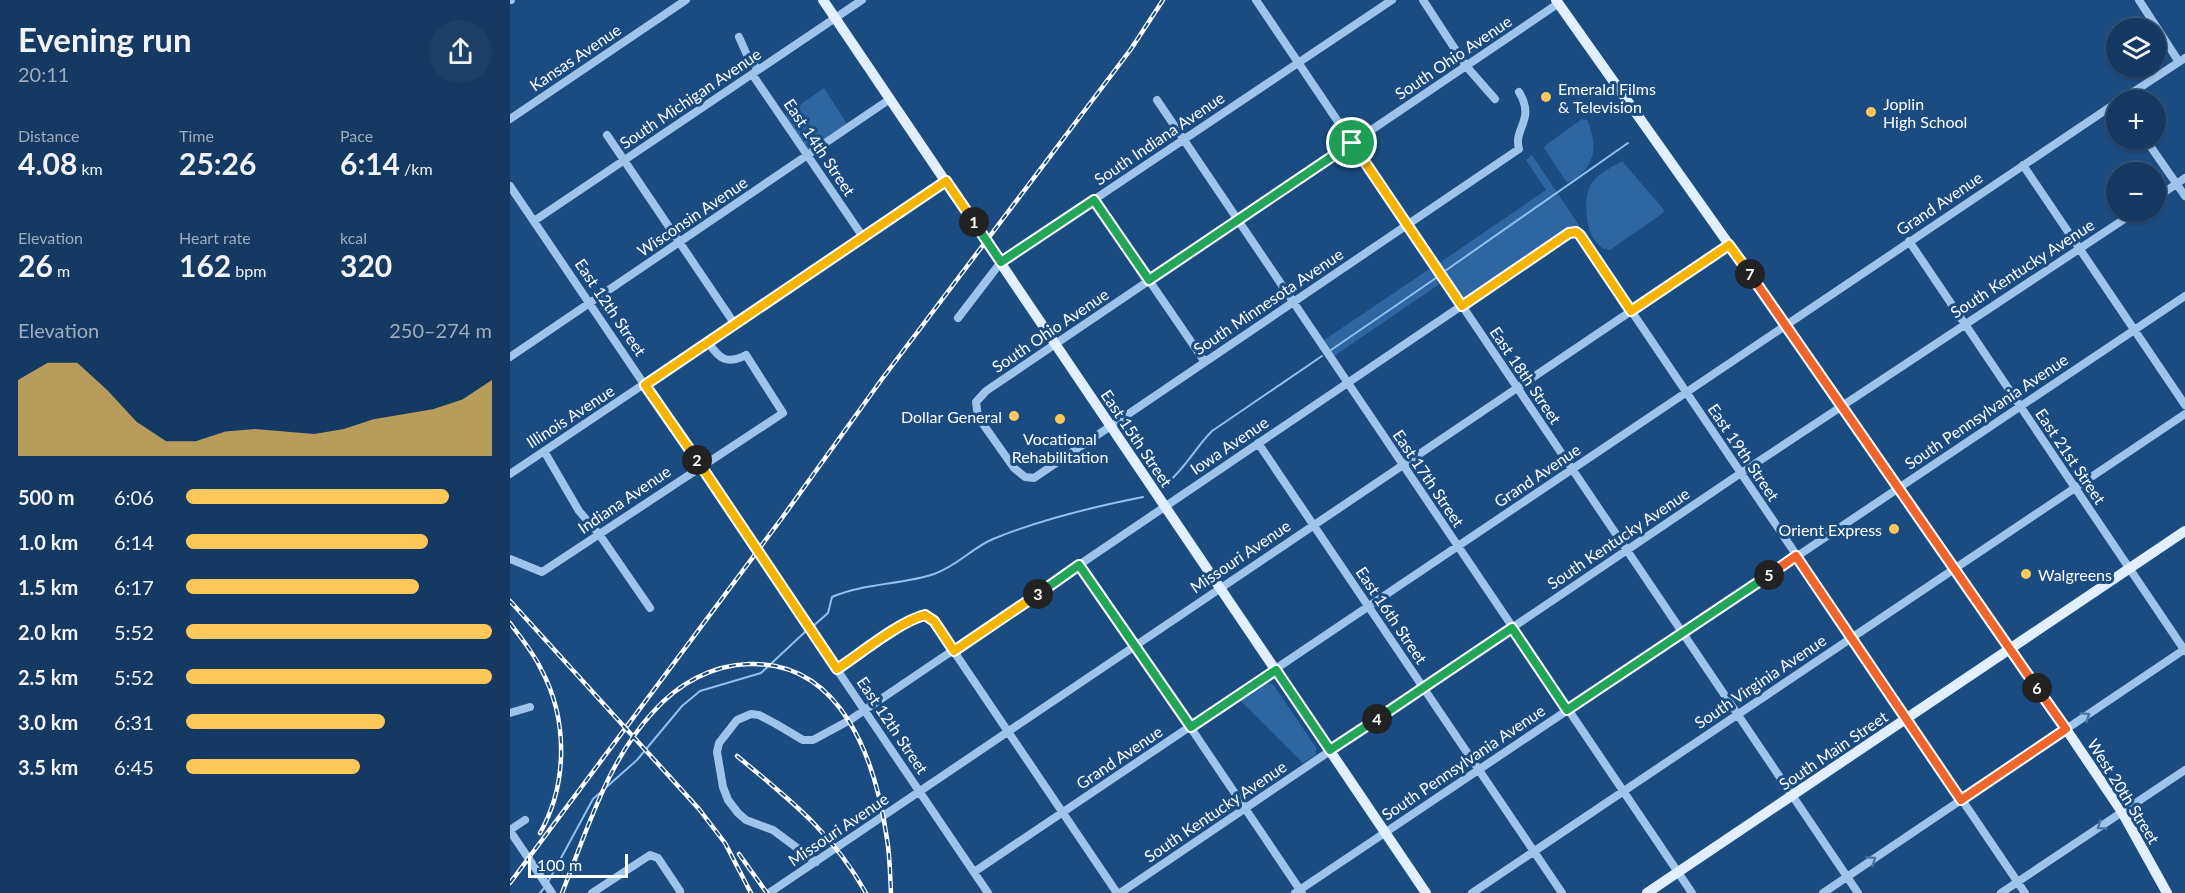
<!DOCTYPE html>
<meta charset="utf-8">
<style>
:root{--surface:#143962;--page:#1d4068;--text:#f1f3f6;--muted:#9dacbe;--line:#335377;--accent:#fdc75a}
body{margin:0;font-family:Lato,sans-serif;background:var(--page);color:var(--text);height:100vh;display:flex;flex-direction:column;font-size:22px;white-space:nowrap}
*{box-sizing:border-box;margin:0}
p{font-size:20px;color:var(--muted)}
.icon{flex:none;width:33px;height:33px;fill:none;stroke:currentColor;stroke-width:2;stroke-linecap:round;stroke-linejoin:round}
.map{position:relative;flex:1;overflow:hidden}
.details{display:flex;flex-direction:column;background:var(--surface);width:510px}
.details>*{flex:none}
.controls{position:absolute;left:1596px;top:18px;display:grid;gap:12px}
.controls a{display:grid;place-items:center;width:60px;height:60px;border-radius:50%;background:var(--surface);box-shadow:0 2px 4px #0004,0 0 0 2px var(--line);font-size:30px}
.scale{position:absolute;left:18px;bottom:15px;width:100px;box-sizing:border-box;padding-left:6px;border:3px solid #fff;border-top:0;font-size:16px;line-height:21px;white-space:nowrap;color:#fff;-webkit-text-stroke:4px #1a4c82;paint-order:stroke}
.pin{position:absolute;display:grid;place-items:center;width:51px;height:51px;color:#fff;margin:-26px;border:3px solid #fff;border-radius:50%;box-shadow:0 2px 6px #0007}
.km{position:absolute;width:30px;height:30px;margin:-15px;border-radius:50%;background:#222;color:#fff;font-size:16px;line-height:30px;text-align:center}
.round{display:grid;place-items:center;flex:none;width:63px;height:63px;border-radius:32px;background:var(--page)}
.overview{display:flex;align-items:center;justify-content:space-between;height:102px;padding:0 18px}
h1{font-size:33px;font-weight:700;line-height:45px}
.stats{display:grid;grid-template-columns:repeat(3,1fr);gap:9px;height:102px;padding:6px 18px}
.stats div{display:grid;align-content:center}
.stats b{font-size:30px;font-weight:700}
.stats small{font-size:16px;font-weight:400}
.stats p{font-size:16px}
.chart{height:168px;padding:12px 18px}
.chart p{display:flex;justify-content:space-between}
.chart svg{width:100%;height:108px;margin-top:6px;fill:var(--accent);opacity:.7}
ul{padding:0 18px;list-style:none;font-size:20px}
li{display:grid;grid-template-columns:96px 72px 1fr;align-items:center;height:45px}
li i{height:15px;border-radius:8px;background:var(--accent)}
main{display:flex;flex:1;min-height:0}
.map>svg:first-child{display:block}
</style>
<main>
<section class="details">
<div class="overview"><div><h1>Evening run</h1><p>20:11</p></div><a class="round"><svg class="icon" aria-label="share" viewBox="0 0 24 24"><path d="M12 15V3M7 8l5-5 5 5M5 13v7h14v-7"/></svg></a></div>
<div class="stats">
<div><p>Distance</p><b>4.08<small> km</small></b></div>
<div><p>Time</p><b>25:26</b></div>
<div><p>Pace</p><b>6:14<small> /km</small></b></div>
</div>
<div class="stats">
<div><p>Elevation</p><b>26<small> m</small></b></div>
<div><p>Heart rate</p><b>162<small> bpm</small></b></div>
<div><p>kcal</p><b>320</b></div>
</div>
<div class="chart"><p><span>Elevation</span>250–274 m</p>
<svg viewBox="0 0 160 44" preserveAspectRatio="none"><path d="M0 44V13L10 6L20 6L30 17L40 30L50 38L60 38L70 34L80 33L90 34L100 35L110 33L120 29L130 27L140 25L150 21L160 13V44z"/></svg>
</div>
<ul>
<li><b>500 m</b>6:06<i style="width:86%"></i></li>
<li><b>1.0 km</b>6:14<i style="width:79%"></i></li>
<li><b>1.5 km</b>6:17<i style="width:76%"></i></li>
<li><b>2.0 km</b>5:52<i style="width:100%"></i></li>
<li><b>2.5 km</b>5:52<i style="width:100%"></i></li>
<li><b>3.0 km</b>6:31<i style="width:65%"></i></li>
<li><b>3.5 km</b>6:45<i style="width:57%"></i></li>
</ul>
</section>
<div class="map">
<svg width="1675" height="893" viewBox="0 0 1675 893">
<rect width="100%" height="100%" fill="#1a4c82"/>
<!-- green -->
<path fill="#2d66a1" d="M314,88L337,124L299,149L295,147L274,116Z
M1072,119L1077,120C1089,147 1085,170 1057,183L1034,148L1036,145Z
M1022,155L1072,230L1068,228L1061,229L952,300L928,264L1036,190L1016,160Z
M1112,161L1154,210L1153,213L1100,250C1097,249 1093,249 1091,247C1075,236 1071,194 1084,180C1091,172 1104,166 1112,161Z
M921,268L931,283L824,356L814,340Z
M757,684H763L807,749L805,751L807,754L793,763L731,701Z"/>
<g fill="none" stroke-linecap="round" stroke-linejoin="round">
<!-- stream -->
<path stroke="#91c0ed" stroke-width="2" d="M935,271L1118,143
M821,350L926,278
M656,484C675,469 685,448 702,431L812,356
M301,628L318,613L322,597C354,583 391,585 424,574C447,566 462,548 483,539C532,519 582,507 633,497
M38,882L83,799L127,760L172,706L190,691L251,673L296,631
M30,893L35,887"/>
<!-- minor -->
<path stroke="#9ec4eb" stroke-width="8" d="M0,0H1
M746,0L1348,893
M913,0L956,66L985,99
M1629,0L1669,62
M229,37L237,55L248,70
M242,74L353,237
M1009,92C1026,120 1003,128 1009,149L524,478L515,477L504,468L468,417L466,402L476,391L1049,3
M647,100L1182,893
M1611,100L1675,58
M0,119L176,0
M97,135L224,323
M1636,140L1675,196
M1513,165L1675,405
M0,186L478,893
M1646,198L1675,178
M584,200L695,362
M24,221L352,0
M1399,241L1675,651
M448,318L491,262L882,0
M0,357L380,99
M748,443L1052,893
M34,451L69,511L89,534L140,608
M0,474L436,181
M0,559L32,572L273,413L236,355C217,365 209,359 198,342
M569,565L625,645L792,893
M327,669L407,617L415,615L422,619L607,893
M0,713L20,707
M0,830L15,820
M0,831L42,893
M306,862L263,830L236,820L228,813L218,800L213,787L207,752L209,743L227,720L241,714L249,715L266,724L293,740H303L340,720L1059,233H1066L1070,235L1515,893
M464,872L1606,103
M82,893L140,855L148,858L170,891
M259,893L1219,245
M610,893L1225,477L1625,212
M785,893L1675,296
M962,893L1675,414
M1313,893L1675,649
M1491,893L1675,770"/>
<!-- major -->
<path stroke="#e2efff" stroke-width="10" d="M313,0L916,893
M1046,0L1276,325L1556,729L1612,812L1657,893
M1137,893L1675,531"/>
<defs>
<path id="rail" d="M0,601L189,809L215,843L241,893
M0,623C11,638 23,652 31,669C58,719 58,784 30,833
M227,756C280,800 321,831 356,893
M229,854L257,893
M0,883L272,518L372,379L621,49L653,0
M52,893C77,831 97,761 144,711C168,684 202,665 239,664C333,661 366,762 377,839C380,856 380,875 381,893"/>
</defs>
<!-- rail casing -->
<use href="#rail" stroke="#fff" stroke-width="4.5"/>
<!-- rail -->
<use href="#rail" stroke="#1a4c82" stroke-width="2" stroke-dasharray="7" stroke-linecap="butt"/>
</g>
<!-- one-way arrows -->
<defs><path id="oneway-chevron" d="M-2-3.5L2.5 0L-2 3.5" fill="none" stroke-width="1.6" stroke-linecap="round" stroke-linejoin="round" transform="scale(1.5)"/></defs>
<g stroke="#4876a7">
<use href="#oneway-chevron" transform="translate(1576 716) rotate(-34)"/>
<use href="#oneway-chevron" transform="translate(1591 826) rotate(146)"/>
<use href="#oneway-chevron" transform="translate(1362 860) rotate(-34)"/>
</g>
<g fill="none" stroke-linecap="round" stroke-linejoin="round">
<defs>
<path id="split-1" d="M464,222L491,262L584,200L639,280L842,143"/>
<path id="split-2" d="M187,460L135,385L436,181L464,222"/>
<path id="split-3" d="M187,460L327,669C350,654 390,621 415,615L424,621L444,651L528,594"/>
<path id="split-4" d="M528,594L569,565L681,727L766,670L820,750L867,719"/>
<path id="split-5" d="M867,719L1002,628L1057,710L1259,575"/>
<path id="split-6" d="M1259,575L1286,556L1451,800L1556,729L1527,688"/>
<path id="split-7" d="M1240,274L1527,688"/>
<path id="split-8" d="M842,143L952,306L1059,233L1066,232L1070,235L1121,311L1219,245L1240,274"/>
</defs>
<!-- split-1 casing -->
<use href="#split-1" stroke="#fff" stroke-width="12"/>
<!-- split-2 casing -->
<use href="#split-2" stroke="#fff" stroke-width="12"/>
<!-- split-3 casing -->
<use href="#split-3" stroke="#fff" stroke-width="12"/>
<!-- split-4 casing -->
<use href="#split-4" stroke="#fff" stroke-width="12"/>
<!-- split-5 casing -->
<use href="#split-5" stroke="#fff" stroke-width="12"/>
<!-- split-6 casing -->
<use href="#split-6" stroke="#fff" stroke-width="12"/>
<!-- split-7 casing -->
<use href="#split-7" stroke="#fff" stroke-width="12"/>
<!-- split-8 casing -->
<use href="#split-8" stroke="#fff" stroke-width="12"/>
<!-- split-1 -->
<use href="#split-1" stroke="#22a559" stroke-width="8"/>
<!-- split-2 -->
<use href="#split-2" stroke="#f5b400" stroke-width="8"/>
<!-- split-3 -->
<use href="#split-3" stroke="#f5b400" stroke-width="8"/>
<!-- split-4 -->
<use href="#split-4" stroke="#22a559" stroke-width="8"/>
<!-- split-5 -->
<use href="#split-5" stroke="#22a559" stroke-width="8"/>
<!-- split-6 -->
<use href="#split-6" stroke="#f0652b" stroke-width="8"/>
<!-- split-7 -->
<use href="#split-7" stroke="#f0652b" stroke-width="8"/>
<!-- split-8 -->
<use href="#split-8" stroke="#f5b400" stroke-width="8"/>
</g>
<!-- markers -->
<g fill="#fdc75a" stroke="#1a4c82" stroke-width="2">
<circle cx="1036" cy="97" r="6"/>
<circle cx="1361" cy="112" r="6"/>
<circle cx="504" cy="416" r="6"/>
<circle cx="550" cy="419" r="6"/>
<circle cx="1384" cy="529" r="6"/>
<circle cx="1516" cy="574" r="6"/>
</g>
<g text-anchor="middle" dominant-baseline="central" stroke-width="6" stroke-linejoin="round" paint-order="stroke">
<!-- street labels -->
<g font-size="16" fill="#fff" stroke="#1a4c82">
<text transform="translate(65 57) rotate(-34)">Kansas Avenue</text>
<text transform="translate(943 57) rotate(-34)">South Ohio Avenue</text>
<text transform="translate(180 98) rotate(-34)">South Michigan Avenue</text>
<text transform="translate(649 138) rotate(-34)">South Indiana Avenue</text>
<text transform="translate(310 147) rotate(56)">East 14th Street</text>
<text transform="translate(1429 203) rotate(-34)">Grand Avenue</text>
<text transform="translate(182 216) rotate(-34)">Wisconsin Avenue</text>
<text transform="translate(1512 268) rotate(-33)">South Kentucky Avenue</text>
<text transform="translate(758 301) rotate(-34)">South Minnesota Avenue</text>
<text transform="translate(101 307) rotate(56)">East 12th Street</text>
<text transform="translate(540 330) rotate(-34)">South Ohio Avenue</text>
<text transform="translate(1016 375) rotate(56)">East 18th Street</text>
<text transform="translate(1476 411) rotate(-34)">South Pennsylvania Avenue</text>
<text transform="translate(60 416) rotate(-33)">Illinois Avenue</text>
<text transform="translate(627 438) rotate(56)">East 15th Street</text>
<text transform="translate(719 445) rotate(-34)">Iowa Avenue</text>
<text transform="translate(1234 452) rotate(56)">East 19th Street</text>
<text transform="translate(1561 456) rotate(56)">East 21st Street</text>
<text transform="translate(1027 475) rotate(-34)">Grand Avenue</text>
<text transform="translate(919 478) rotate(56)">East 17th Street</text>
<text transform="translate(114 499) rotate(-34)">Indiana Avenue</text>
<text transform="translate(1108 538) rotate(-34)">South Kentucky Avenue</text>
<text transform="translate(730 556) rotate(-34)">Missouri Avenue</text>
<text transform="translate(882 615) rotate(56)">East 16th Street</text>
<text transform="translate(1250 681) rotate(-34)">South Virginia Avenue</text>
<text transform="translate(383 725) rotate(56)">East 12th Street</text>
<text transform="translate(1323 750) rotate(-34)">South Main Street</text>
<text transform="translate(609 757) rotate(-34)">Grand Avenue</text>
<text transform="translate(953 762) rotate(-34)">South Pennsylvania Avenue</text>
<text transform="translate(1614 791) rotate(58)">West 20th Street</text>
<text transform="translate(705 811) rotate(-34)">South Kentucky Avenue</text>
<text transform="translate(328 829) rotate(-34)">Missouri Avenue</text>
</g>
<!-- poi labels -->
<g font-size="16" fill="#fff" stroke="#1a4c82" text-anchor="start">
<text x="1048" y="88">Emerald Films<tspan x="1048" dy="18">&amp; Television</tspan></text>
<text x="1373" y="103">Joplin<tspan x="1373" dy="18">High School</tspan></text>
<text x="492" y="416" text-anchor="end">Dollar General</text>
<text x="550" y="438" text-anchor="middle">Vocational<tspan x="550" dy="18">Rehabilitation</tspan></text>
<text x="1372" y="529" text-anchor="end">Orient Express</text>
<text x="1528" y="574">Walgreens</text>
</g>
</g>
</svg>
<div class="controls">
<a><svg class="icon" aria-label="layers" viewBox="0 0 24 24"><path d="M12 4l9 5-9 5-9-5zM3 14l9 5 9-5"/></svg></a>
<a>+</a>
<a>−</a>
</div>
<div class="scale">100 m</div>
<div class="pin" style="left:842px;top:143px;background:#1e9e55"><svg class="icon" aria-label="arrive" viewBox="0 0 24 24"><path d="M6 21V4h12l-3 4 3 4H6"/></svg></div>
<b class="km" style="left:464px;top:222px">1</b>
<b class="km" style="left:187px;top:460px">2</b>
<b class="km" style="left:528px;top:594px">3</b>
<b class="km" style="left:867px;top:719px">4</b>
<b class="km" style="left:1259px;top:575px">5</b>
<b class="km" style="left:1527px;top:688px">6</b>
<b class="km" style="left:1240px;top:274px">7</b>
</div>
</main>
